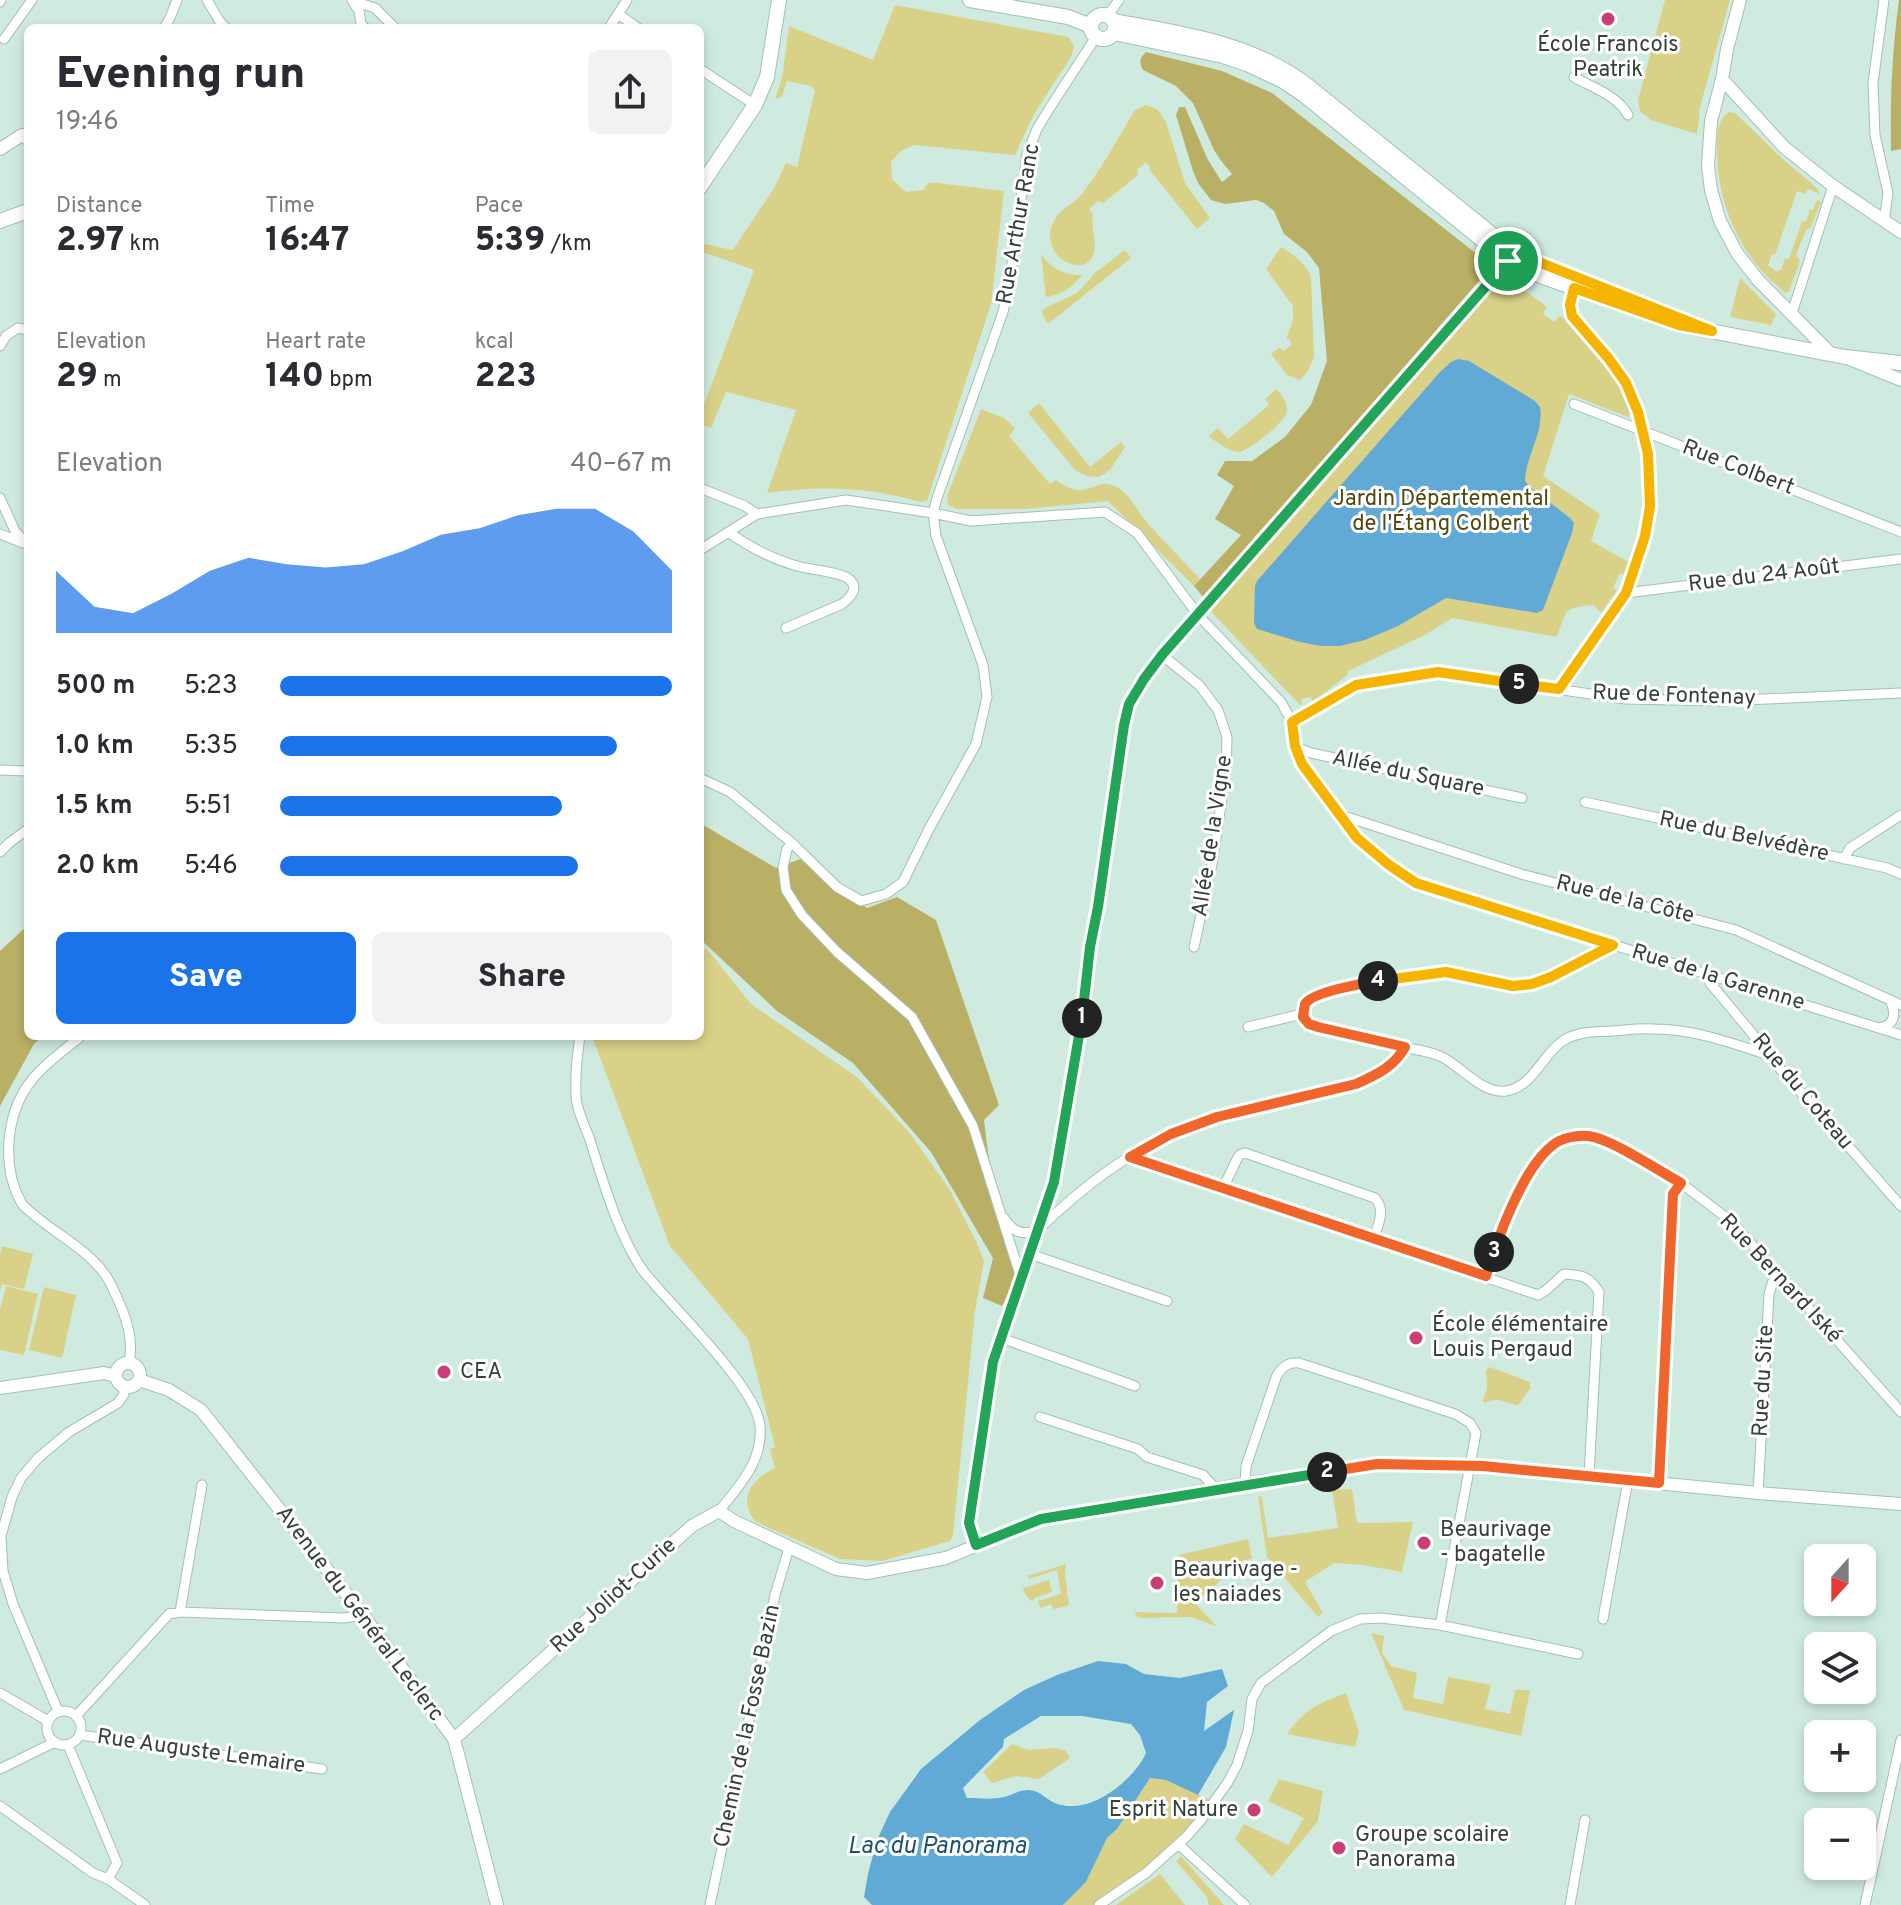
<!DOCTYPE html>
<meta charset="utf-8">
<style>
:root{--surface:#fff;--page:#f2f2f3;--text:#2b2b33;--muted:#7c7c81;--accent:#1a73e8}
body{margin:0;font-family:Overpass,sans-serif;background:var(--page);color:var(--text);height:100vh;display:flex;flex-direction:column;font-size:30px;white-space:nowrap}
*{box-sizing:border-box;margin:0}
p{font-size:26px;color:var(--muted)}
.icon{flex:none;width:44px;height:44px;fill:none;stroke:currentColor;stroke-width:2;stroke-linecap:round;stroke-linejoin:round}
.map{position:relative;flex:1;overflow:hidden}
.details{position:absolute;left:24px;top:24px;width:680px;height:1016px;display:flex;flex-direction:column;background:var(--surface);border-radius:12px;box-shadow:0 4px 12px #0003}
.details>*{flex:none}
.needle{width:52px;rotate:201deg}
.fabs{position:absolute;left:1804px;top:1544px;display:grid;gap:16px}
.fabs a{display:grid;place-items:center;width:72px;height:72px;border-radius:12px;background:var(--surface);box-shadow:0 4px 12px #0003;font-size:40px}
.pin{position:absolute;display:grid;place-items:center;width:68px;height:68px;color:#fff;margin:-34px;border:4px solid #fff;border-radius:50%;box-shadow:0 2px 8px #0007}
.km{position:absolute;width:40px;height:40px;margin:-20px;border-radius:50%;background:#222;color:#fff;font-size:22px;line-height:40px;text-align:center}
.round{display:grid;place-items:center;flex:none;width:84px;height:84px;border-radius:12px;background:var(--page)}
.overview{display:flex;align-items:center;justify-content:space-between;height:136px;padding:0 32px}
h1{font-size:44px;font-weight:800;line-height:60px}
.figures{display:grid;grid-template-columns:repeat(3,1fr);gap:12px;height:136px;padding:8px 32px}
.figures div{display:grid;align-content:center}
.figures b{font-size:34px;font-weight:800}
.figures small{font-size:22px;font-weight:400}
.figures p{font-size:22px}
.chart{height:224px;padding:16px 32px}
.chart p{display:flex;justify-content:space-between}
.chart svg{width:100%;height:144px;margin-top:8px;fill:var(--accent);opacity:.7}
.primary-button{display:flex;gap:16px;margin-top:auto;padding:16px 32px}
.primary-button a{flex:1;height:92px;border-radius:12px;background:var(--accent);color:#fff;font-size:32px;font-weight:800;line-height:92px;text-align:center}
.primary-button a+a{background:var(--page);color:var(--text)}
ul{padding:0 32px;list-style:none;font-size:26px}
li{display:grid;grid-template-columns:128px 96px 1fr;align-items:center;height:60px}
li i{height:20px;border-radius:10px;background:var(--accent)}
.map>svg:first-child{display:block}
</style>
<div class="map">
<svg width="1901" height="1905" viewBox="0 0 1901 1905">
<rect width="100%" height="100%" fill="#cfebe0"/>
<!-- green -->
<path fill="#dad188" d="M1665,0H1730L1700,107L1697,134L1651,120L1640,111L1638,100Z
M895,5L1068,37L1074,46L1072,55L1033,116L1015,155L914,145L901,151L891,162L892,179L906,192L923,190L929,182L1004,191L991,304L927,501L920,502C870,487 819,485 767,493L796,410L726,392L711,428L700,424V404L704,405L754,270L700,251V243L733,250L774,188L786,163L797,167L815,90L811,86L787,81L782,97L775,99L782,78L789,26L873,60Z
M1146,105L1158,110L1166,122L1185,183L1210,218L1197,229L1149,169L1150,167L1146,162L1137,170L1138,175L1103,203L1098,201L1089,209L1093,214C1090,228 1099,243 1092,257C1084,273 1059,263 1053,249C1049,239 1049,228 1055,219C1061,208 1074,204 1082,194C1102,168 1118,138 1135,110Z
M1729,112L1735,113L1785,161L1816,187L1820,194L1808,189L1805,194L1797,191L1775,255L1772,254L1768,266L1774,269V271L1781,270L1785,258L1789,259L1802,221L1806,222L1810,209L1813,210L1817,200L1821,202L1811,227L1806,230L1796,255L1800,261L1789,291L1786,293C1740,259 1716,202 1717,146C1717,134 1718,119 1729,112Z
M1281,247C1294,255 1304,262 1311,276L1314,357L1308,371L1300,380L1287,375L1271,354L1279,348L1284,351L1292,344L1289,339H1286L1293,320V306L1266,269Z
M1125,250L1131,258L1048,324L1043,316L1042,311L1047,307L1077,293L1096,272Z
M1041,254C1052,269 1063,275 1082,275C1073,287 1061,295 1046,297Z
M1740,278L1776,314L1771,325L1730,317Z
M1511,280L1547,307L1543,314L1554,322L1559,316L1564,318C1595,348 1613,370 1631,411L1628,417L1569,394L1543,476L1600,514L1591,541L1630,563L1626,575L1620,573L1613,588L1617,590L1601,613L1594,605C1563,608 1567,608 1557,637L1452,618L1425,635L1348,671L1347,675L1312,703L1311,697L1301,699L1302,704L1300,705L1212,613V607L1498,282Z
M1276,389C1282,395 1288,403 1287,412C1284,423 1247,453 1237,452C1227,450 1217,442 1208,436L1218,428L1228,439L1269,405L1265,399Z
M1039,403L1090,467L1121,442L1125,447L1110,470L1099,477L1087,476L1075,470L1028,413Z
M981,409L1004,418L1015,428L1009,436L1050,484L1056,480C1088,504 1094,476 1115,486C1128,492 1136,508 1144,519C1162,540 1182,559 1200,579L1194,586L1108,501L1026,509H957L948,505L947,496Z
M707,949L751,1004L857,1077L909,1132L950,1190L976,1241L984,1261L975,1311L953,1535L950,1541L882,1561L840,1559L756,1522C737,1499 751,1479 775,1468L770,1449L775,1447L748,1339L670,1246L592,1036H700V951Z
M2,1246L33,1254L24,1289L2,1284L0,1292V1256Z
M6,1286L38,1294L24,1355L0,1350V1310Z
M44,1287L76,1295L62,1358L29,1350Z
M1490,1367L1530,1382V1389L1518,1405C1506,1404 1497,1395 1485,1403L1483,1401L1487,1388L1486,1370Z
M1352,1489L1357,1523L1413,1522L1402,1572L1363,1565L1334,1563L1305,1582L1323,1613L1318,1617L1267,1557L1258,1496L1262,1497L1268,1538L1338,1528L1332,1490Z
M1248,1539L1252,1559L1244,1560L1195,1603L1216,1626L1191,1617L1141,1618L1136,1616L1135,1612L1177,1613L1179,1555Z
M1066,1564L1065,1575L1069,1605L1060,1608H1056L1054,1610L1051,1604L1040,1608L1038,1601L1061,1594L1057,1570L1029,1579L1028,1576Z
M1049,1580L1052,1592L1034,1598V1600L1031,1601L1025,1594L1023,1588Z
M1371,1633L1384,1636L1382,1653L1391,1666L1417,1673L1413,1698L1443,1704L1448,1677L1491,1685L1485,1709L1510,1714L1515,1690H1530L1521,1736L1404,1710Z
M1346,1693L1359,1732L1355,1747L1287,1734C1307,1707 1316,1705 1346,1693Z
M1012,1744L1028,1750L1055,1748L1066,1751L1070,1758L1039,1779L1016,1776L992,1783L983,1772Z
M1150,1778L1166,1780L1211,1800L1178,1839L1137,1875L1115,1891L1093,1905H1063L1086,1882L1107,1838L1117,1829Z
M1279,1779L1323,1791L1318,1821L1272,1877L1235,1839L1244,1824L1288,1845L1304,1818L1268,1801Z
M1181,1856L1224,1905H1209L1207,1897L1176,1861Z
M1160,1874L1185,1905H1116Z"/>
<!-- forest -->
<path fill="#bab065" d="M1899,0H1901V149L1891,151C1890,100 1892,51 1899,0Z
M1146,52L1222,71L1272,93L1492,266L1204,598L1194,586L1241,535L1215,519L1234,486L1217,475L1225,461H1252L1285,437L1311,405L1327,361L1319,268L1307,252L1284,234L1274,211L1264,203L1256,200L1225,204L1211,200L1198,183L1193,171L1176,115L1179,107H1185L1208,160L1222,182L1232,174L1222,162L1214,150L1193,103L1176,86L1143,70C1139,62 1139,59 1146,52Z
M700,823L776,868L800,859L867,908L897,897L936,920L999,1105L984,1120L994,1200L1017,1276L1002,1306L983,1298L993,1258L931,1152L853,1063L777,1011L700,939Z
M28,925V1036H43L34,1044L0,1106V951Z"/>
<!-- water -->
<path fill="#62aad6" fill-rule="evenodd" d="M1458,359L1469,361L1535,401L1540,407C1544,433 1526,455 1525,481L1530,487L1570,518L1574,523L1572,533L1543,610L1537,613L1446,598L1398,626L1365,640L1340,646H1321L1300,642L1257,629L1254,623L1255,586L1257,581L1440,372L1451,362Z
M1098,1661L1126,1664L1144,1674L1180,1678L1222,1669L1228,1686L1207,1702L1204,1731L1234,1710L1226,1747L1198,1795L1166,1780L1150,1778L1117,1829L1107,1838L1086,1882L1063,1905H872L864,1897L868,1874L877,1840L890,1812L921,1769L980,1720L1024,1690L1057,1675ZM1041,1716H1082L1131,1724L1140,1735L1146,1753C1133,1781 1089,1817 1055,1803C1045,1799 1040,1790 1028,1790C1019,1790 1012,1795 1004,1797C993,1800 979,1798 967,1798L963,1788L1003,1747L1004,1739Z"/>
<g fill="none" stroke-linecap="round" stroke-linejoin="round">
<defs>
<path id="minor" d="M207,0L220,22L226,28
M352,0L359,11L361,24L365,28
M627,0L618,14L638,28
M1884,0L1873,83L1875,135L1888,193L1884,222
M353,1L375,8L395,28
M0,2L1,0
M1107,16L1119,0
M164,28L170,18L177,0
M609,28L618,14
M4,39L32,0
M700,69L755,105
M1574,77C1593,88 1617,95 1628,115
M1792,313L1833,186
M0,346L6,336L18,328L28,330
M1574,404L1901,532
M700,488L745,506L757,514
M0,498L15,531L28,545
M728,532C751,548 773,560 801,567C813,570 840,572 849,579C860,588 850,598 842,604L786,628
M0,534L23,543
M700,550L757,514L846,500L933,513L971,521L1105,512L1137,533L1198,615L1281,702L1292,722L1295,746L1302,764L1357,838L1389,865L1416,883L1901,1035
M1626,593L1901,559
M1162,655L1199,685L1218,710L1227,737L1226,772L1212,864L1194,947
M1559,689L1626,593L1645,536L1650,506L1648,454L1638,412L1626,383L1609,359L1572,316L1570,305L1574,288L1573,285
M1292,722L1356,685L1438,672L1625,699L1721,701L1901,693
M1295,746L1311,753L1522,798
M0,770L28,771
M700,778L730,792L792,843L837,887L861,901L886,894L903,882L929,829L976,744L987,697L983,665L936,536L933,513L937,498L1003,312L1009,286L1027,154L1037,129L1051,106L1096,37
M1585,802L1887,868L1901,874
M1341,815L1521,874L1736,930L1901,1005
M792,843L787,849L783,867L786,890L802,915L837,952L912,1017L973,1126L1021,1278
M0,852L9,843L28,829
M1844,859L1850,848L1901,815
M1707,974L1710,983L1751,1032L1768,1055L1901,1206
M1303,1017L1309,1024L1318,1027C1342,1033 1365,1039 1389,1044C1407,1049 1425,1049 1442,1057C1462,1067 1482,1094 1506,1091C1532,1087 1542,1057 1560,1043C1575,1031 1594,1032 1612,1031C1626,1030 1641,1028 1655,1029C1693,1029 1732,1043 1768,1055
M1303,1017L1304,1006L1311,998L1355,984L1446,972L1513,986L1532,984L1551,977L1613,945
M1248,1027L1298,1015L1303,1017
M1879,1028C1896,1025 1896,1013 1890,1000
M81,1036C67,1048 51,1059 39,1072C5,1106 0,1165 22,1204C46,1230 85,1245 106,1276C113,1286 117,1298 122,1309C129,1326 133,1344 129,1363
M580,1036C577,1056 575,1077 576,1097C577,1110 584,1125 589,1137C602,1178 619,1238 644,1272C671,1306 757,1387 760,1426C763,1461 740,1485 719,1511
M1130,1157L1538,1295L1545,1291L1564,1274C1582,1275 1589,1276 1599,1292L1589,1476
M1223,1188L1238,1157L1241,1154L1245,1153L1375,1198C1386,1211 1378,1224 1374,1238
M1004,1218C1013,1232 1022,1236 1038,1230C1077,1192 1121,1156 1172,1134C1230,1109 1295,1099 1356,1084C1376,1075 1394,1067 1405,1047
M1030,1254L1167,1301
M1486,1276L1501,1230L1516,1197L1537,1162L1553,1144L1568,1138L1587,1136L1605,1140L1681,1183L1732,1222L1901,1412
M1001,1338L1135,1386
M1040,1417L1138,1449L1147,1457L1203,1475L1216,1489
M1659,1483L1673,1194L1681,1183
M1245,1484L1246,1466L1277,1375C1283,1366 1289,1362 1299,1363L1455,1414L1470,1423L1476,1433L1440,1625
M1758,1493L1769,1294L1776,1271
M976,1545L969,1523L993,1362L1054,1182L1086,993L1090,947L1098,907L1124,725L1129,704L1144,679L1162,655L1191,624L1499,271L1508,261L1513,260
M180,1612L202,1485
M1603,1619L1628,1480
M0,1693L48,1721
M47 1728a17 17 0 1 1 34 0a17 17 0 1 1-34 0Z
M58,1711L13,1604L3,1571L1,1536L12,1497L21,1478L38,1458L69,1432L118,1403L124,1394L123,1386
M77,1715L169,1614L180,1612L344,1618L363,1615
M80,1735L322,1769
M68,1745L117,1863L108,1879
M0,1769L55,1742
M0,1806L93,1873L108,1879L145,1905
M1178,1844L1245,1905
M710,1905L775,1595L789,1548
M1099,1905L1146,1873L1186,1837L1201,1820L1228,1782L1237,1765L1248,1731L1252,1699L1261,1683L1331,1631L1360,1619L1381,1618L1440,1625L1578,1654
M1570,1905L1585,1820
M1865,1905L1901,1740"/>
<path id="tertiary" d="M1740,0L1727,49L1722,79L1711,121L1708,166L1711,190L1720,221L1737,253L1758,280L1832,355
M1722,79L1785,148L1833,186L1901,232
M0,149L22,135L28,139
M1852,360L1901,380
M116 1375a12 12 0 1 1 24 0a12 12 0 1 1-24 0Z
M139,1380L169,1390L201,1410L363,1615L454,1739L497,1905
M0,1388L104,1373L116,1376
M454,1739L692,1526L719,1511L734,1521L836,1569L867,1573L946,1558L1041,1519L1245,1484L1377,1464L1483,1466L1758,1493L1901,1504"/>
<path id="secondary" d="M970,0L1068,17L1091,26
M1091 27a12 12 0 1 1 24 0a12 12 0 1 1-24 0Z
M1113,21C1181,33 1252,43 1307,85L1504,244L1526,257L1596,286
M1114,33L1223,56L1247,64L1283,81L1304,95L1508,261L1546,278L1679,325L1845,357L1901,363
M700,187L755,105L767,77L779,0
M0,221L28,211"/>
</defs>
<!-- minor casing -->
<use href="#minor" stroke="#a4bfb5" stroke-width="11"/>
<!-- tertiary casing -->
<use href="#tertiary" stroke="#a4bfb5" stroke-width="14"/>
<!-- secondary casing -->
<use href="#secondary" stroke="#a4bfb5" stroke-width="16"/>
<!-- minor -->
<use href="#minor" stroke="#fff" stroke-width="9"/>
<!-- tertiary -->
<use href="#tertiary" stroke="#fff" stroke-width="12"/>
<!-- secondary -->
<use href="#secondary" stroke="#fff" stroke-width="14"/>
</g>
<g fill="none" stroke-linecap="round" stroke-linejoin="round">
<defs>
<path id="split-1" d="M1082,1018L1090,947L1098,907L1124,725L1129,704L1144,679L1162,655L1508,261"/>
<path id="split-2" d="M1082,1018L1054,1182L993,1362L969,1523L976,1545L1041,1519L1327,1472"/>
<path id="split-3" d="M1327,1472L1377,1464L1483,1466L1659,1483L1673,1194L1681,1183C1659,1171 1610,1138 1588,1136C1577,1135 1561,1138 1553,1145C1527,1164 1504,1222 1494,1252"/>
<path id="split-4" d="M1378,981C1364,983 1312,992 1305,1004C1305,1006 1303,1015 1303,1017L1309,1024L1318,1027L1405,1047C1394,1067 1376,1075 1356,1084L1217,1117L1171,1134L1130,1157L1486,1276L1494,1252"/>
<path id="split-5" d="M1378,981L1446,972L1513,986L1532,984L1551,977L1613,945L1416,883L1389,865L1357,838L1302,764L1295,746L1292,722L1356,685L1438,672L1519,684"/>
<path id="split-6" d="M1508,261L1526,257L1712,331L1679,325L1574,288L1570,305L1572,316L1609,359L1626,383L1638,412L1648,454L1650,506L1645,536L1626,593L1559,689L1519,684"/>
</defs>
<!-- split-1 casing -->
<use href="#split-1" stroke="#fff" stroke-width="16"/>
<!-- split-2 casing -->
<use href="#split-2" stroke="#fff" stroke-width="16"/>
<!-- split-3 casing -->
<use href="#split-3" stroke="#fff" stroke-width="16"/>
<!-- split-4 casing -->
<use href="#split-4" stroke="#fff" stroke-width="16"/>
<!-- split-5 casing -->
<use href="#split-5" stroke="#fff" stroke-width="16"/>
<!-- split-6 casing -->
<use href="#split-6" stroke="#fff" stroke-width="16"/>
<!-- split-1 -->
<use href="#split-1" stroke="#22a559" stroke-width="10"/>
<!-- split-2 -->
<use href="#split-2" stroke="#22a559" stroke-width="10"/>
<!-- split-3 -->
<use href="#split-3" stroke="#f0652b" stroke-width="10"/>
<!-- split-4 -->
<use href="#split-4" stroke="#f0652b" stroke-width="10"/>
<!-- split-5 -->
<use href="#split-5" stroke="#f5b400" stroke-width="10"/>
<!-- split-6 -->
<use href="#split-6" stroke="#f5b400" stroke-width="10"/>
</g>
<!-- markers -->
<g fill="#c93e75" stroke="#fff" stroke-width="3">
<circle cx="1608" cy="19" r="8"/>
<circle cx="1416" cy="1338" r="8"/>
<circle cx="444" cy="1372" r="8"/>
<circle cx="1424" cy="1543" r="8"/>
<circle cx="1157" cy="1583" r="8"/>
<circle cx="1254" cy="1810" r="8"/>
<circle cx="1339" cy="1848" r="8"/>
</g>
<g text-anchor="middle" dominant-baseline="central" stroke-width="6" stroke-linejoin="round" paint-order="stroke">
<!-- poi labels -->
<g font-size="22" fill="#35403b" stroke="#fff" text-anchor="start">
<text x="1608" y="45" text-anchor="middle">École Francois<tspan x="1608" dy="25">Peatrik</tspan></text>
<text x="1432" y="1325">École élémentaire<tspan x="1432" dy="25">Louis Pergaud</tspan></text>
<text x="460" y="1372">CEA</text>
<text x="1440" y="1530">Beaurivage<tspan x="1440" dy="25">- bagatelle</tspan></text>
<text x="1173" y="1570">Beaurivage -<tspan x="1173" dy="25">les naiades</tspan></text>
<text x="1238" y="1810" text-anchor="end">Esprit Nature</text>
<text x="1355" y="1835">Groupe scolaire<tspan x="1355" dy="25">Panorama</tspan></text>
</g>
<!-- street labels -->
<g font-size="22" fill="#35403b" stroke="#fff">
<text transform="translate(1019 224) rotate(-80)">Rue Arthur Ranc</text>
<text transform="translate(1738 468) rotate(21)">Rue Colbert</text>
<text transform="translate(1764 576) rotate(-7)">Rue du 24 Août</text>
<text transform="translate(1674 696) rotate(2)">Rue de Fontenay</text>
<text transform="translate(1408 774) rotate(12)">Allée du Square</text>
<text transform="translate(1213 836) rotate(-81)">Allée de la Vigne</text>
<text transform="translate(1744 837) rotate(12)">Rue du Belvédère</text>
<text transform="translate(1625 900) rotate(14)">Rue de la Côte</text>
<text transform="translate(1718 978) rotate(17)">Rue de la Garenne</text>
<text transform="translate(1802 1092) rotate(50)">Rue du Coteau</text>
<text transform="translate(1780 1279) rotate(47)">Rue Bernard Iské</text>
<text transform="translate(1764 1381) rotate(-87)">Rue du Site</text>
<text transform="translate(614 1596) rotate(-42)">Rue Joliot-Curie</text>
<text transform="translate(359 1614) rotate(53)">Avenue du Général Leclerc</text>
<text transform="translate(748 1726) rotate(-78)">Chemin de la Fosse Bazin</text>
<text transform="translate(201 1752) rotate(8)">Rue Auguste Lemaire</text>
</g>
<!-- park labels -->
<g font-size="22" fill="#50490d" stroke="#fff">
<text x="1441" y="499">Jardin Départemental<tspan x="1441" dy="25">de l'Étang Colbert</tspan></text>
</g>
<!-- water labels -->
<g font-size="24" font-style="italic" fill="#1b5271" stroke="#fff">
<text x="937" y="1847">Lac du Panorama</text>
</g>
</g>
</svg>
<div class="fabs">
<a><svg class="needle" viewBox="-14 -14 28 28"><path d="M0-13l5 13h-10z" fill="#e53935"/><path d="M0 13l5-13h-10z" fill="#7c7c81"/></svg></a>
<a><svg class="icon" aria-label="layers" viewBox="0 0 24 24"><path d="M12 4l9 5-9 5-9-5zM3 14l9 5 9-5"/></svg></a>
<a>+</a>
<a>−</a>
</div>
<div class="pin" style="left:1508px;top:261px;background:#1e9e55"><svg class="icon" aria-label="arrive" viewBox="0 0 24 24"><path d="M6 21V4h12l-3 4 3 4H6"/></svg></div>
<b class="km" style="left:1082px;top:1018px">1</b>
<b class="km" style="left:1327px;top:1472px">2</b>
<b class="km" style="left:1494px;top:1252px">3</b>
<b class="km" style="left:1378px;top:981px">4</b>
<b class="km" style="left:1519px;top:684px">5</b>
<section class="details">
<div class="overview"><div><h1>Evening run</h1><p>19:46</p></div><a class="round"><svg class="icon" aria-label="share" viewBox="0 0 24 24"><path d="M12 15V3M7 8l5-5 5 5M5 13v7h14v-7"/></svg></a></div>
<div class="figures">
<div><p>Distance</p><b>2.97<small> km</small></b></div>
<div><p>Time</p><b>16:47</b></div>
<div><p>Pace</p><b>5:39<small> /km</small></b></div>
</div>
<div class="figures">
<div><p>Elevation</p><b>29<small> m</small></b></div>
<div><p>Heart rate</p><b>140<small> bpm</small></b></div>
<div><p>kcal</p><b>223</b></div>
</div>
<div class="chart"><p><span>Elevation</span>40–67 m</p>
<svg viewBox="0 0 160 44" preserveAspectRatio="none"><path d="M0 44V25L10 36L20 38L30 32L40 25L50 21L60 23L70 24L80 23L90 19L100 14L110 12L120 8L130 6L140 6L150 13L160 25V44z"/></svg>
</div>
<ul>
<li><b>500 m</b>5:23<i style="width:100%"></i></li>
<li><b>1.0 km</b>5:35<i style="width:86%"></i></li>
<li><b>1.5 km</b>5:51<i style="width:72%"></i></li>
<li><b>2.0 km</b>5:46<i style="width:76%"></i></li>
</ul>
<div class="primary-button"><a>Save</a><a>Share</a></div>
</section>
</div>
